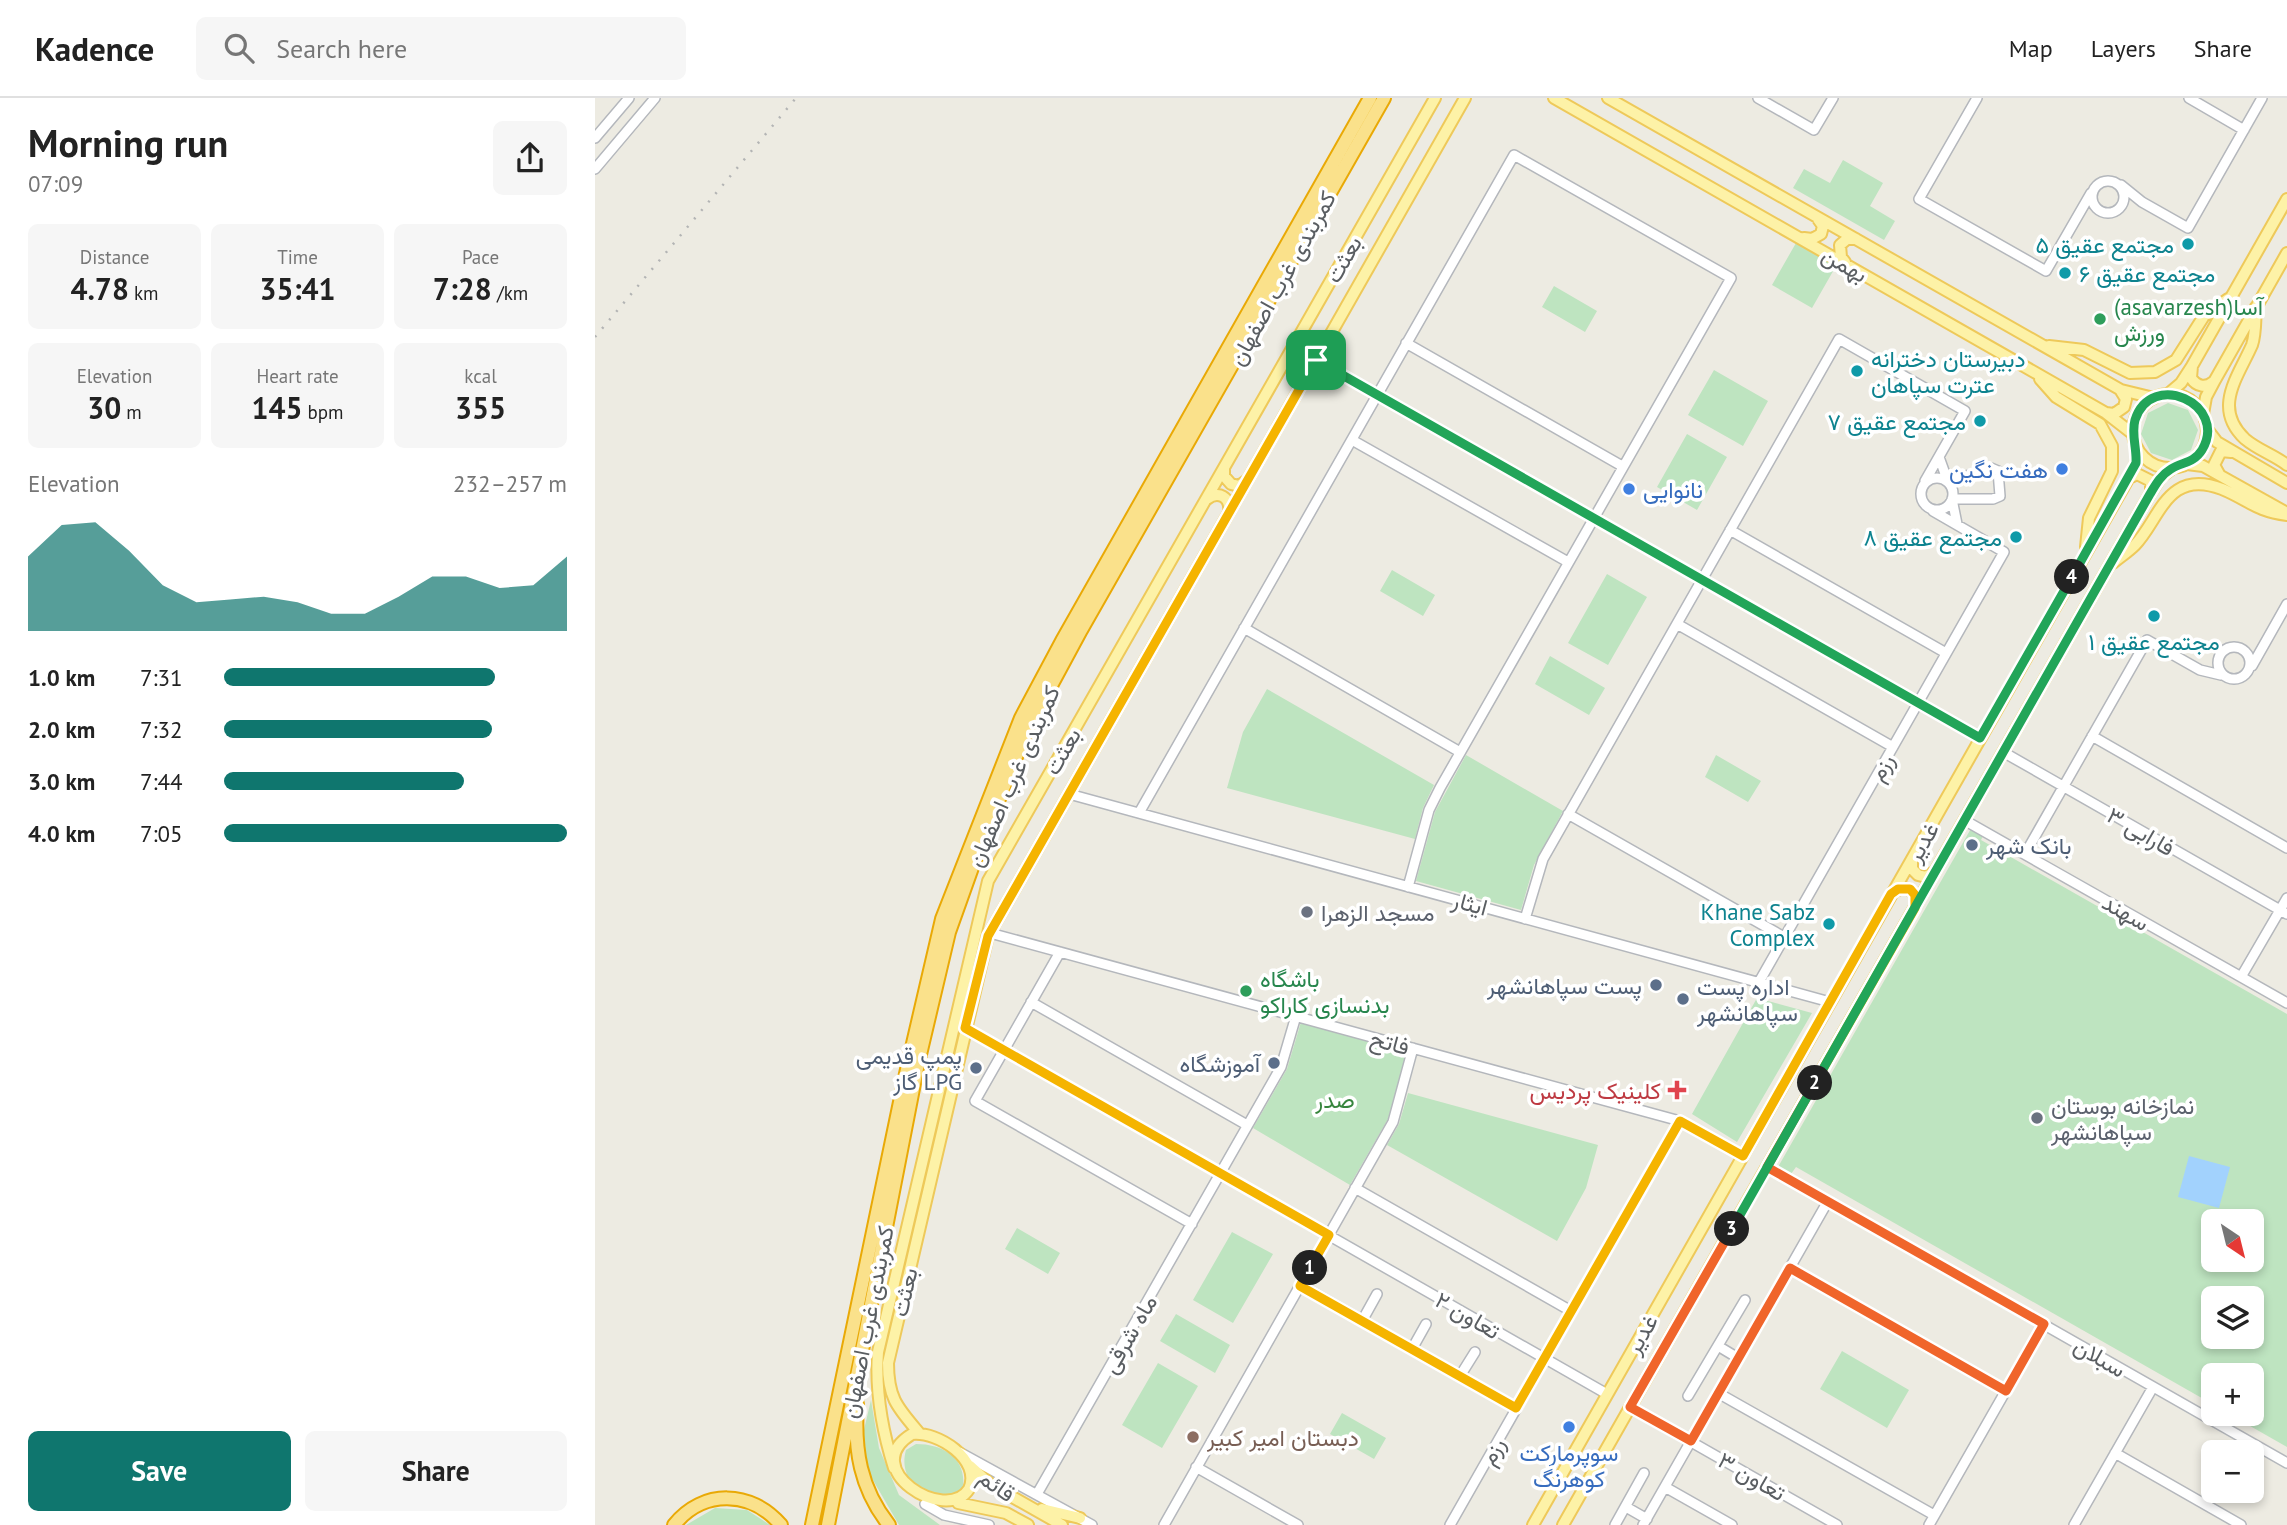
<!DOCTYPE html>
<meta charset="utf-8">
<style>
:root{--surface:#fff;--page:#f6f6f6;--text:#222;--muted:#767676;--line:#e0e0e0;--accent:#0f766e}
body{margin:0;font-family:"PT Sans",Vazirmatn,sans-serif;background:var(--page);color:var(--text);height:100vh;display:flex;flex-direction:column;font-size:26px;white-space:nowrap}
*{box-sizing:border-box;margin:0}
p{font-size:23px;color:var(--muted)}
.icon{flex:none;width:38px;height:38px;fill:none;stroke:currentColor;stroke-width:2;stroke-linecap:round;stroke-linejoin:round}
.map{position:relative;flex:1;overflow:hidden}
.panel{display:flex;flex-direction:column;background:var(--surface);width:595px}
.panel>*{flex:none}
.needle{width:46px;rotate:145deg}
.fabs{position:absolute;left:1606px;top:1111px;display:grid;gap:14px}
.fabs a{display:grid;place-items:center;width:63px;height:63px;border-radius:10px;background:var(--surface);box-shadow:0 4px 10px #0003;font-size:35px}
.pin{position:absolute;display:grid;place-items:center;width:60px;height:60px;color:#fff;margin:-30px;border-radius:14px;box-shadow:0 4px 10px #0006}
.km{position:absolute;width:35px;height:35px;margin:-18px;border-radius:50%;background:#222;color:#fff;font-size:19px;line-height:35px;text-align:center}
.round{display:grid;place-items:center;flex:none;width:74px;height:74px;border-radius:10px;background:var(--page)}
.headline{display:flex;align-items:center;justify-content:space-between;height:119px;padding:0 28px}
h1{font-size:38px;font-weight:600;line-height:52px}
.stats{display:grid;grid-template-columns:repeat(3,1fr);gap:10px;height:119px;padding:7px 28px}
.stats div{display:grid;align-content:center;border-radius:10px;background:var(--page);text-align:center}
.stats b{font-size:30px;font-weight:600}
.stats small{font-size:19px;font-weight:400}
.stats p{font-size:19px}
.chart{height:196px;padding:14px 28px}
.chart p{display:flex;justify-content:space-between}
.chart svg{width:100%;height:126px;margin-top:7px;fill:var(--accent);opacity:.7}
.button{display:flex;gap:14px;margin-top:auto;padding:14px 28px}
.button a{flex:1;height:80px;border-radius:10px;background:var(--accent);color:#fff;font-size:28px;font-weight:600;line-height:80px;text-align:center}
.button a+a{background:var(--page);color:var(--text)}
ul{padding:0 28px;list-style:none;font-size:23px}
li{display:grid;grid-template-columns:112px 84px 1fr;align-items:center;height:52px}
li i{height:18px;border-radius:9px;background:var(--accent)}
header{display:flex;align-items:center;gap:42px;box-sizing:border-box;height:98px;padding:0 35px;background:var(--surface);border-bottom:2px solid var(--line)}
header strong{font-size:33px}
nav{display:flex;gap:38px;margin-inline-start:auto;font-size:24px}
.search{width:490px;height:63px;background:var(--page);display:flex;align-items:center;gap:18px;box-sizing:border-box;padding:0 24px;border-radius:10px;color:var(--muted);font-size:26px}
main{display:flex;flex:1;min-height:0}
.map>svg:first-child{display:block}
</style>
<header>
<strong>Kadence</strong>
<div class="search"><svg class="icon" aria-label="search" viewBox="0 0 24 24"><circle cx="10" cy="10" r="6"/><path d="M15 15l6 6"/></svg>Search here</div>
<nav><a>Map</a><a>Layers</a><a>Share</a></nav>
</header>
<main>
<section class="panel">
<div class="headline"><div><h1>Morning run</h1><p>07:09</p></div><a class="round"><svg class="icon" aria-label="share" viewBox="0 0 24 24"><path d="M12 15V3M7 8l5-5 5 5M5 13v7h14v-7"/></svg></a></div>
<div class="stats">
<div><p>Distance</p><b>4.78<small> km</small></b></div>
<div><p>Time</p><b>35:41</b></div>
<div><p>Pace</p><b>7:28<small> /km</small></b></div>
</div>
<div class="stats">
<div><p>Elevation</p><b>30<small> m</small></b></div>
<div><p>Heart rate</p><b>145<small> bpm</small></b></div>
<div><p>kcal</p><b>355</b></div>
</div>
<div class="chart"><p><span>Elevation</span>232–257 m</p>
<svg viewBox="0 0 160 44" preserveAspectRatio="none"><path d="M0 44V18L10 7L20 6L30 16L40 28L50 34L60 33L70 32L80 34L90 38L100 38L110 32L120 25L130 25L140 29L150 28L160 18V44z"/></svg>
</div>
<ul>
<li><b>1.0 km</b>7:31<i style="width:79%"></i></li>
<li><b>2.0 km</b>7:32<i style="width:78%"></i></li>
<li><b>3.0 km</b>7:44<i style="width:70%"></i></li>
<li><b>4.0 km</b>7:05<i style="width:100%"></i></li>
</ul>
<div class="button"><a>Save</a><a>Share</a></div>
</section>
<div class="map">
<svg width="1692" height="1427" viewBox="0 0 1692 1427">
<rect width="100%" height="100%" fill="#edebe2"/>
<!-- green -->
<path fill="#bee4c0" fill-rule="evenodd" d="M1248,62L1288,85L1275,108L1300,123L1289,142L1198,90L1209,71L1235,85Z
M1201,145L1241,168L1217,210L1177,187Z
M959,188L1002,213L990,234L947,209Z
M1119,272L1173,303L1148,348L1093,317Z
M1573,305L1593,312L1603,332L1596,352L1577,362L1556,355L1546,336L1553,315Z
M1092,336L1132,359L1102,412L1062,389Z
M797,472L840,497L828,518L785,493Z
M1012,476L1052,499L1013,567L973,545Z
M955,558L1010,590L994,617L940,586Z
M672,591L839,687L828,710L820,741L632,690L648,634Z
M871,657L968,713L939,767L926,812L821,783L840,714Z
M1121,657L1166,683L1153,704L1110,679Z
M1378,727L1390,734L1386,742L1692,916V1349L1634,1316H1657V1278H1619V1307L1201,1069L1196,1076L1183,1069ZM1619,1124H1657V1162H1619ZM1619,1200H1657V1239H1619Z
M1162,900L1217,915L1142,1044L1097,1016Z
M706,924L812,953L793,1021L755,1087L658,1030L692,971Z
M813,995L1003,1047L991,1090L962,1143L792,1047L804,1026Z
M422,1130L465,1155L453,1176L410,1151Z
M637,1134L678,1156L638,1225L598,1202Z
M581,1216L635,1247L620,1275L565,1243Z
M1247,1253L1314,1292L1292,1330L1225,1291Z
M563,1265L603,1288L567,1350L527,1327Z
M276,1302L284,1350L304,1397L345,1427H304L275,1377L267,1340Z
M747,1315L791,1340L779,1361L735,1336Z
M321,1346C353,1346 376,1365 366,1398L323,1396C313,1381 306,1370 311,1352Z
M120,1410L152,1412L175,1427H91Z"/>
<!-- water -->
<path fill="#a2d2fd" d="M1594,1058L1635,1069L1624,1110L1583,1099Z"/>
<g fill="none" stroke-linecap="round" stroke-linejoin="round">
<defs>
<path id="minor" d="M1163,0L1219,32L1238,0
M1382,0L1324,101L1451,173L1496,95
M1594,0L1649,32
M0,40L34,0
M0,71L60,0
M1497 99a16 16 0 1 1 32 0a16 16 0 1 1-32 0Z
M1526,87L1547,104L1593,130L1667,0
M811,245L1027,368
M721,262L1385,640
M757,342L973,464
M1344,359L1353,384L1396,370L1403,373L1405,398L1398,401H1357L1362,426
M1326 396a16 16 0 1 1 32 0a16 16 0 1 1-32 0Z
M1135,432L1351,555
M1082,526L1298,649
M649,530L865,654
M1623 565a16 16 0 1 1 32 0a16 16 0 1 1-32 0Z
M1657,568L1692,506
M1497,638L1692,750
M1408,654L1692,816
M474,696L1235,904
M544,715L919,57L1136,180L845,690L834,712L813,789
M973,716L1189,839
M1369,722L1692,905
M1430,756L1552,542L1605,572L1626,577
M930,821L948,761L1244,241L1370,313L1330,383
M395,835L1085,1023L1148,1058
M465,854L380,1003L597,1126
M1646,879L1692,800
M1164,884L1409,454L1338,413
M436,904L652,1027
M370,930L1012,1296
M1172,1069L1692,1365
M760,1090L976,1213
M1195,1170L1411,1293
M705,1187L921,1310
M767,1223L782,1196
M1123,1248L1143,1260
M817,1251L831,1226
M865,1278L880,1254
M1123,1295L1339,1417
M1093,1298L1150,1202
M1035,1309L1242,1427
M364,1354L497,1427
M1520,1355L1646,1427
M601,1369L703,1427
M1070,1389L1137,1427
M442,1396L686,969L701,918
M330,1406L349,1417L394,1427
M1031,1409L1052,1421
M569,1427L798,1024L818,950
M855,1427L1085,1023
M1020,1427L1049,1375
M1048,1427L1233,1103
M1334,1427L1449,1226
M1479,1427L1558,1289"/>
<path id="major" d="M959,0L1511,315L1538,336
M1013,0L1526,292L1559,300
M1209,140L1217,141L1226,136L1228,128L1223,121
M1250,164L1246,159L1245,147L1252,141H1261
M1661,209C1660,220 1661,236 1657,247C1643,279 1617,310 1650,341C1663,352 1679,357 1692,367
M1454,248L1489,252L1535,275L1560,274L1581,262L1609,218L1633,201
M1597,268L1596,280C1602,289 1611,290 1618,284
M1445,281L1461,299L1505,326L1517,348V373L1494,420L1491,449
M1573,296L1586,285L1597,268L1692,101
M1538 333a37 37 0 1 1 74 0a37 37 0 1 1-74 0Z
M1511,315L1519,316L1529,309L1531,301L1526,293
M1608,316L1611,299L1620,282L1692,155
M1612,331L1622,344L1692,385
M1592,366L1608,368L1692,415
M629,370V378L636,386L644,388L651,383
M1624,376L1619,367L1626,353L1636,354
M1534,380L1542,376L1556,383V393
M612,401C623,392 636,399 634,414
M1518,465C1525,459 1533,454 1540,447C1565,421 1572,370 1627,391C1654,402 1660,413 1692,417
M1317,762V771L1323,777L1331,779L1339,774
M1298,794L1307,790C1317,790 1322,797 1321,807
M317,1336C343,1333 387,1362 374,1391C351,1427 261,1370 317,1336Z
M325,1336C303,1310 293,1301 293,1265L393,838L870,0
M375,1368L396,1387L467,1427
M299,1370C287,1332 280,1295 283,1254L393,783L840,0
M363,1405L411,1415L433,1427
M447,1411L485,1420
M938,1427L1532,383L1541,365L1542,350
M968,1427L1555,396L1566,379L1578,370"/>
<path id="highway" d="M262,1306C259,1352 265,1390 294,1427
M79,1427C108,1391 156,1392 186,1427
M217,1427L310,980L347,821L426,620L467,543L775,0
M233,1427L323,965L354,834L384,750L431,634L486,532L789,0"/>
</defs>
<!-- minor casing -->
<use href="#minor" stroke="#b4b7bc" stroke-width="12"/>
<!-- major casing -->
<use href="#major" stroke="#eec95a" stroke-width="14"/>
<!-- highway casing -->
<use href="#highway" stroke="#e9a906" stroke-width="16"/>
<!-- minor -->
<use href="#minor" stroke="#fff" stroke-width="9"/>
<!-- major -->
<use href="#major" stroke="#fdf2a7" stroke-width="10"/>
<!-- highway -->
<use href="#highway" stroke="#fae18b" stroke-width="12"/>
<!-- rail -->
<path stroke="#b3b4b4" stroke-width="2.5" stroke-dasharray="2 9" stroke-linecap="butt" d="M0,239L201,0"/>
</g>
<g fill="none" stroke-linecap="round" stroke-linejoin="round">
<defs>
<path id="split-1" d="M715,1170L734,1137L370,930L393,838L721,262"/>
<path id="split-2" d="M715,1170L705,1188L921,1310L1085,1023L1148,1058L1296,796L1303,791H1315L1320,797V810L1220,985"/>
<path id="split-3" d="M1137,1131L1035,1309L1096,1343L1195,1170L1411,1293L1449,1226L1172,1069L1220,985"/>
<path id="split-4" d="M1137,1131L1555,396C1561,386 1566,377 1576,371C1587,364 1599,365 1607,352C1634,306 1556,271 1540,322C1536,336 1542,350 1541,365L1477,479"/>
<path id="split-5" d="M721,262L1385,640L1477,479"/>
</defs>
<!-- split-1 casing -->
<use href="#split-1" stroke="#fff" stroke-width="14"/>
<!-- split-2 casing -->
<use href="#split-2" stroke="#fff" stroke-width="14"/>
<!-- split-3 casing -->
<use href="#split-3" stroke="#fff" stroke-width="14"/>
<!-- split-4 casing -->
<use href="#split-4" stroke="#fff" stroke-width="14"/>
<!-- split-5 casing -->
<use href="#split-5" stroke="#fff" stroke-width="14"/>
<!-- split-1 -->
<use href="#split-1" stroke="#f5b400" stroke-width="9"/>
<!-- split-2 -->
<use href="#split-2" stroke="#f5b400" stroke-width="9"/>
<!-- split-3 -->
<use href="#split-3" stroke="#f0652b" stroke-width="9"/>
<!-- split-4 -->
<use href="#split-4" stroke="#22a559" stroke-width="9"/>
<!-- split-5 -->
<use href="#split-5" stroke="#22a559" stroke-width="9"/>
</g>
<!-- markers -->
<g fill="#0f9aa8" stroke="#fff" stroke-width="2.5">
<circle cx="1593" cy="146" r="7"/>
<circle cx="1470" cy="175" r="7"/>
<circle cx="1262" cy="273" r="7"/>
<circle cx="1385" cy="323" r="7"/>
<circle cx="1421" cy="439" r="7"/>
<circle cx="1559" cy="518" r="7"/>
<circle cx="1234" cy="826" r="7"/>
</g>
<g fill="#2e9e5b" stroke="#fff" stroke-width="2.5">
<circle cx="1505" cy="221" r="7"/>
<circle cx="651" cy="893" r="7"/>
</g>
<g fill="#3f7fe0" stroke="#fff" stroke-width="2.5">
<circle cx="1467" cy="371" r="7"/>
<circle cx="1034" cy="391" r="7"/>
<circle cx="974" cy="1329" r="7"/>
</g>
<g fill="#5c6f8a" stroke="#fff" stroke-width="2.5">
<circle cx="1377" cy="747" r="7"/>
<circle cx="1061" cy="887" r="7"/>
<circle cx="1088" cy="901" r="7"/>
<circle cx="679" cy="965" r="7"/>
<circle cx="381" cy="970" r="7"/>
</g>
<g fill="#6b7280" stroke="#fff" stroke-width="2.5">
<circle cx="712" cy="814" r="7"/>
<circle cx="1442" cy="1020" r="7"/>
</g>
<path fill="#e0444e" stroke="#fff" stroke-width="2.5" d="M1078.5 981.5h7v7h7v7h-7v7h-7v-7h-7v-7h7z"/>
<circle fill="#8d6e63" stroke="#fff" stroke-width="2.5" cx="598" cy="1339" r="7"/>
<g text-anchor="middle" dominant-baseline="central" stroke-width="7" stroke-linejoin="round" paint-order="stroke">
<!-- culture labels -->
<g font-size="23" fill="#0d838f" stroke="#fff" text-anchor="end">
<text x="1579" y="146">مجتمع عقیق ۵</text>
<text x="1484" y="175" text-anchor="start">مجتمع عقیق ۶</text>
<text x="1276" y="260" text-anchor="start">دبیرستان دخترانه<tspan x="1276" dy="26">عترت سپاهان</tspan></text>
<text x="1371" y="323">مجتمع عقیق ۷</text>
<text x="1407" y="439">مجتمع عقیق ۸</text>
<text x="1559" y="543" text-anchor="middle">مجتمع عقیق ۱</text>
<text x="1220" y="813">Khane Sabz<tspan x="1220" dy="26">Complex</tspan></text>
</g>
<!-- street labels -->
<g font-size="23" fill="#5a5e62" stroke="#fff">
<text transform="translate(748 161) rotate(-60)">بعثت</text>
<text transform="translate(1250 166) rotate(30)">بهمن</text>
<text transform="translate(687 180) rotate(-61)">کمربندی غرب اصفهان</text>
<text transform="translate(467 653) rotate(-60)">بعثت</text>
<text transform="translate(1286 669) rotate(-60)">رزم</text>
<text transform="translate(418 678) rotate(-66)">کمربندی غرب اصفهان</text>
<text transform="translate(1546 733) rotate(30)">فارابی ۳</text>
<text transform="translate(1327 744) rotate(-60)">غدیر</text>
<text transform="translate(875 805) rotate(15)">ایثار</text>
<text transform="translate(1531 814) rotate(30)">سهند</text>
<text transform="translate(795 944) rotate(15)">فاتح</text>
<text transform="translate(309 1194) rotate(-77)">بعثت</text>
<text transform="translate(873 1217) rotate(30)">تعاون ۲</text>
<text transform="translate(272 1224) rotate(-79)">کمربندی غرب اصفهان</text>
<text transform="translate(534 1236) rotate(-60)">ماه شرقی</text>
<text transform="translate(1046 1236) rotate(-60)">غدیر</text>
<text transform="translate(1505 1259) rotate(30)">سبلان</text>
<text transform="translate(897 1353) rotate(-61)">رزم</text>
<text transform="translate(1157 1378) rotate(30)">تعاون ۳</text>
<text transform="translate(402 1387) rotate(35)">قائم</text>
</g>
<!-- leisure labels -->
<g font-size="23" fill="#27864d" stroke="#fff" text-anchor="start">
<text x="1519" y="208">(asavarzesh)آسا<tspan x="1519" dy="26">ورزش</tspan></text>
<text x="665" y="880">باشگاه<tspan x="665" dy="26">بدنسازی کاراکو</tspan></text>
</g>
<!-- shop labels -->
<g font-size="23" fill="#366cbe" stroke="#fff" text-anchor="end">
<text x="1453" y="371">هفت نگین</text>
<text x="1048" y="391" text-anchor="start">نانوایی</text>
<text x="974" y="1354" text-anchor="middle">سوپرمارکت<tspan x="974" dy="26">کوهرنگ</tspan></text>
</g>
<!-- service labels -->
<g font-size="23" fill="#4e5e75" stroke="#fff" text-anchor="end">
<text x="1391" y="747" text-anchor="start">بانک شهر</text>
<text x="1047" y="887">پست سپاهانشهر</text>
<text x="1102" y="888" text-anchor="start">اداره پست<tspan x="1102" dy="26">سپاهانشهر</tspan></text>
<text x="367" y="957">پمپ قدیمی<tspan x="367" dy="26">گاز LPG</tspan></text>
<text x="665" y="965">آموزشگاه</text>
</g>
<!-- worship labels -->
<g font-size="23" fill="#5b616d" stroke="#fff" text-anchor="start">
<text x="726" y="814">مسجد الزهرا</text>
<text x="1456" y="1007">نمازخانه بوستان<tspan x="1456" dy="26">سپاهانشهر</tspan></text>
</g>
<!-- health labels -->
<g font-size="23" fill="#be3a42" stroke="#fff" text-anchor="end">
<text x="1066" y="992">کلینیک پردیس</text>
</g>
<!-- park labels -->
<g font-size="23" fill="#37853d" stroke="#fff">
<text x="740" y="1001">صدر</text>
</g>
<!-- education labels -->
<g font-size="23" fill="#785e54" stroke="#fff" text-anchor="start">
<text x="612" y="1339">دبستان امیر کبیر</text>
</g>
</g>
</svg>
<div class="fabs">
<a><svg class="needle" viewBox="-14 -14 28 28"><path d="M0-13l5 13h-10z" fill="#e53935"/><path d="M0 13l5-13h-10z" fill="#767676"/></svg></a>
<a><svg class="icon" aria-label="layers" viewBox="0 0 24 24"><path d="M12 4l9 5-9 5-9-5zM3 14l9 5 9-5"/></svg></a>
<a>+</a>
<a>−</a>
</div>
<div class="pin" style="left:721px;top:262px;background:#1e9e55"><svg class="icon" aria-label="arrive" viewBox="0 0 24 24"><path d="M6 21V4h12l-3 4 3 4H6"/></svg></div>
<b class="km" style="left:715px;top:1170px">1</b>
<b class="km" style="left:1220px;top:985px">2</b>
<b class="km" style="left:1137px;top:1131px">3</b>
<b class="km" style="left:1477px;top:479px">4</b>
</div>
</main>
